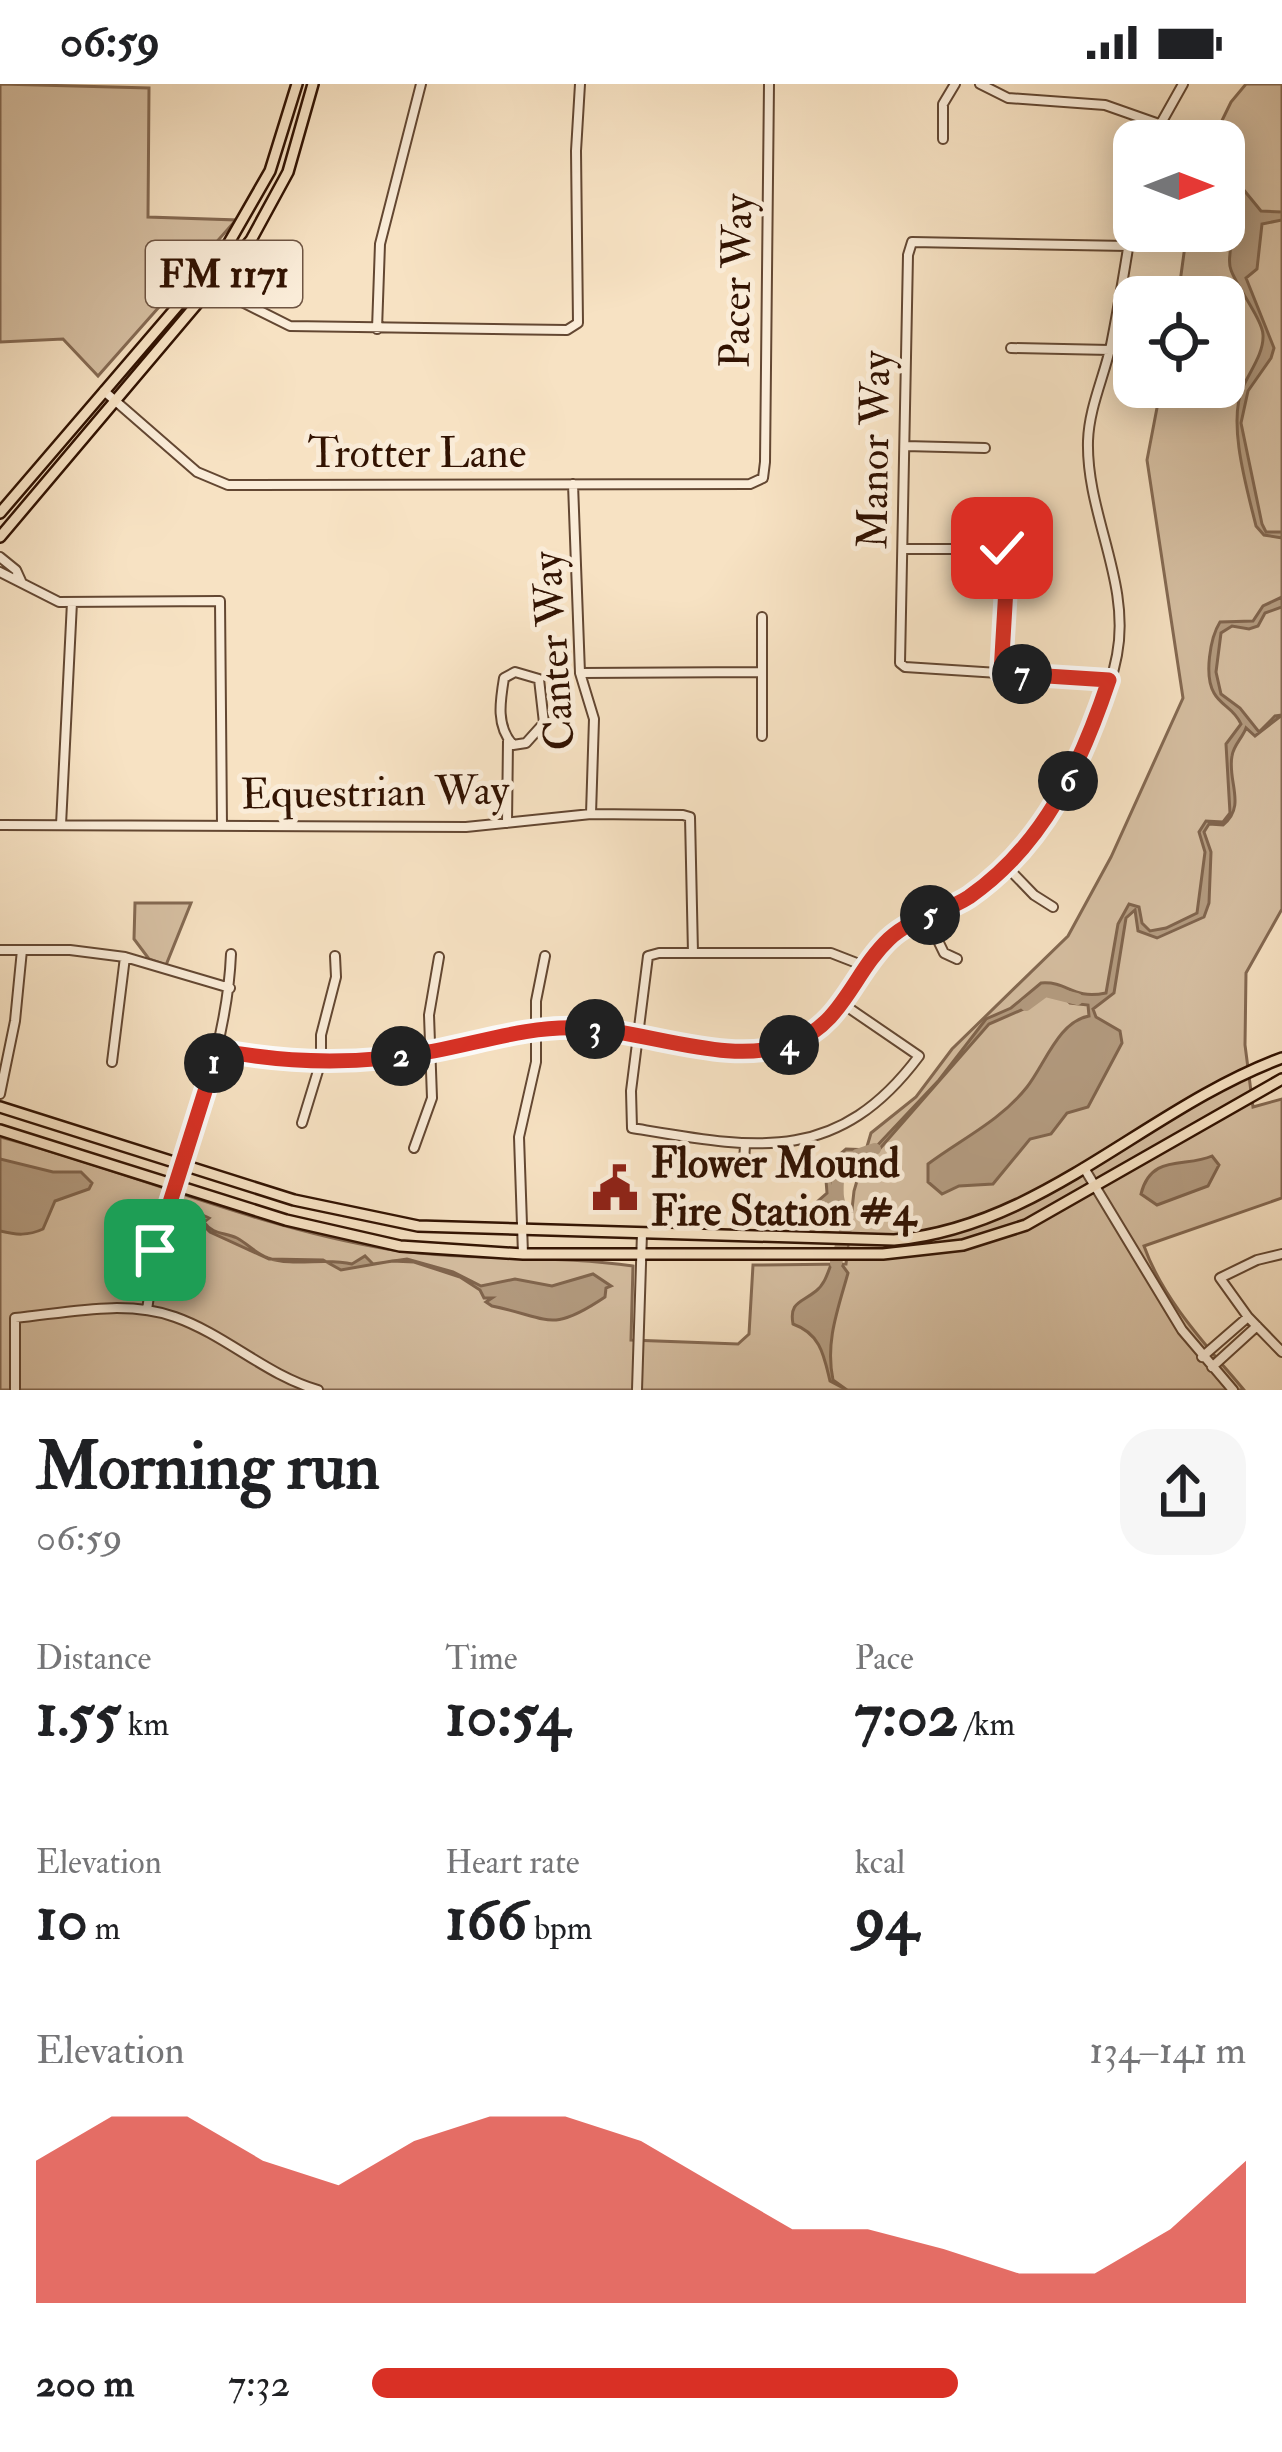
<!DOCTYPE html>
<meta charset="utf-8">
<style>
:root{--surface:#fff;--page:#f6f6f6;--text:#202124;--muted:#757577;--accent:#d93025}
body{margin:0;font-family:"IM FELL Double Pica",serif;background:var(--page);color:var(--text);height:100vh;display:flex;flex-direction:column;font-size:45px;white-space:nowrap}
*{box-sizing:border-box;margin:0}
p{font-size:39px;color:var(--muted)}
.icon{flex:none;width:66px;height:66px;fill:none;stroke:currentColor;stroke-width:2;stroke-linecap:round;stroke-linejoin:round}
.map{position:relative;height:1306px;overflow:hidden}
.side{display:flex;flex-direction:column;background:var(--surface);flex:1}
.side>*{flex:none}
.needle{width:78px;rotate:90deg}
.tools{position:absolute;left:1113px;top:36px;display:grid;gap:24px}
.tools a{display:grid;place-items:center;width:132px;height:132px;border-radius:24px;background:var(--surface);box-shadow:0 6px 30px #0003;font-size:60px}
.pin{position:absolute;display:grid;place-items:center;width:102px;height:102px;color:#fff;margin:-51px;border-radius:24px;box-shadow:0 6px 18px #0006}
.km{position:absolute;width:60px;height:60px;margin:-30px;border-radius:50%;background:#222;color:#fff;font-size:33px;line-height:60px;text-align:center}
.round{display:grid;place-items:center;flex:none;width:126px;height:126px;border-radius:36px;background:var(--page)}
.head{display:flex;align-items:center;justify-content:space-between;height:204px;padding:0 36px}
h1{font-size:66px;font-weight:700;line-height:90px}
.stats{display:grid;grid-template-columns:repeat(3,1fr);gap:18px;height:204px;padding:12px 36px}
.stats div{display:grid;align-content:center}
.stats b{font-size:60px;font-weight:700}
.stats small{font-size:33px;font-weight:400}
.stats p{font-size:33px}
.chart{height:336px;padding:24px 36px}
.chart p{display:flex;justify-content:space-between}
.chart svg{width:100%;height:216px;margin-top:12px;fill:var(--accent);opacity:.7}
ul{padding:0 36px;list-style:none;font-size:39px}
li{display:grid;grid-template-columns:192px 144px 1fr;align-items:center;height:90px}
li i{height:30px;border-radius:15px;background:var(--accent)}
.status{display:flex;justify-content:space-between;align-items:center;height:84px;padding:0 60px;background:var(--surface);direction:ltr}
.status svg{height:33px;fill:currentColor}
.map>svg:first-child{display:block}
</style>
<div class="status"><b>06:59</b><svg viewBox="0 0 49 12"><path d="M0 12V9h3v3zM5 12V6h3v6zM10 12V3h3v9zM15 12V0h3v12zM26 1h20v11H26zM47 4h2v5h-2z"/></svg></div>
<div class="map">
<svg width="1282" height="1306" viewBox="0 0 1282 1306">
<rect width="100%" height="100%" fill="#f7e2c3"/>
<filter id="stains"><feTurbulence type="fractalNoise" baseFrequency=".00167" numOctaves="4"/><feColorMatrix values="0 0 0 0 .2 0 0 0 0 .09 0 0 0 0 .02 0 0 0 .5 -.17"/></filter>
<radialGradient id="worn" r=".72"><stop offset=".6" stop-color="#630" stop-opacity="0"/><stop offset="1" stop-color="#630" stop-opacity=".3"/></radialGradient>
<!-- green -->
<path fill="#d6bfa2" stroke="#846952" stroke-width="3" d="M0,0L149,4L148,133L236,136L98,292L63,255L0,258Z
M1246,0H1282V825L1246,889L1245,961L1253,1023L1282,1015V1114L1144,1162C1163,1216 1207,1262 1244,1306H0V1053C130,1087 254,1143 387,1165C468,1178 552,1170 633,1182L631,1256L738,1260L749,1250L753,1181L846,1180L854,1107L871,1049L916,1013L952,965L1068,852L1111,773L1183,614L1147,376L1161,303H1224V213H1178L1187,147H1224V57H1212L1231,18Z
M135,819H191L166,881L149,875L134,855Z"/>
<!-- water -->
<path fill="#b49c81" stroke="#80654e" stroke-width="3" d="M1233,104L1243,105L1261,127L1282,128V136L1262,140L1257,185L1246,194L1274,264L1271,274L1248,307L1241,339L1262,440L1266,448H1282V454L1264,451L1256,442C1247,405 1227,338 1243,303C1250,287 1264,269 1263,251C1263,237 1237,203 1231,186C1227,176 1232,168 1230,158L1201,153L1199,147H1224V117Z
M1282,513V523L1265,529L1258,542L1249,545L1232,542L1221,549L1216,588L1221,610L1240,624L1259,648L1275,632L1282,631L1255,652L1246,644C1243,653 1233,662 1232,672C1227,697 1247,722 1223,741L1209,740L1204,748L1211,768L1209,819L1204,833L1157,854L1138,847L1135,826L1126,834L1114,909L1093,925L1096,933L1120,947L1122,959L1088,1023L1067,1029L1051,1050L1030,1055L993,1100L959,1102L942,1110L928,1098V1080C963,1054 1000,1037 1027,1003C1045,980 1059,937 1089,932L1088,921L1070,919L1057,906L1043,907L1026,924L989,940L876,1069L857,1071L833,1099L835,1107L841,1110L839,1123L830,1124L839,1134L835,1138L823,1135L818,1117L827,1109L825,1083L846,1065L873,1066L939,996L986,935L1011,924L1041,899C1069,897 1071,916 1106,909L1118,840L1129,820L1139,823L1142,839L1150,847L1166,844L1197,829L1205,768L1199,748L1206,737L1223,738L1230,729L1226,660L1241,640C1234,624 1221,622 1214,609C1204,592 1210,554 1220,538L1253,537L1263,522Z
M1212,1072L1219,1081L1208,1102L1157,1121L1141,1110C1151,1069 1186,1084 1212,1072Z
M0,1075L53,1088H81L92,1099L89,1105L55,1117L43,1145C28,1152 16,1151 0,1147Z
M179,1124L185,1129L194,1127L209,1134L204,1138C213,1151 224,1148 237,1154C248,1160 255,1169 268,1174C294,1183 326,1173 352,1180L365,1172L373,1180L407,1175L453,1188L481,1202L515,1195L552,1202L593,1190L611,1202L606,1204L605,1213C550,1250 550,1234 492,1222L486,1218L492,1214H484L480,1206L460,1193L414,1178L392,1177L341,1186L323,1176L269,1175L210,1148L203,1141L195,1142L190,1131L177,1135Z
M832,1178H840L848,1189C838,1225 825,1258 833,1296L847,1306L830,1297C824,1272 821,1250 793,1240C789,1218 801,1219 816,1207C825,1200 828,1188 832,1178Z"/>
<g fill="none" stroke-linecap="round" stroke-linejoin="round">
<!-- river -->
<path stroke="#b49c81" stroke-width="12" d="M1026,921L1045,907L1077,915
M836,1179L848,1137C835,1119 837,1106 839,1084L857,1071L875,1065"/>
<defs>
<path id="minor" d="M980,0L1008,14L1105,21L1159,40
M943,55V20L955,0
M1151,57L1183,0
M216,200L232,213L290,242L567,246L578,239L576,67L580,0
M377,245L380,160L421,0
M1011,264L1110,266
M104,307L197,388L228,401L750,400L763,394L765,378L769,0
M905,362L985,364
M573,400L580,589L594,635L591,730
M903,465H1002L1006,468L1001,589
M0,473L16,486L21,497
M0,488L59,518L220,517L222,741
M762,533V652
M515,588L539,595L544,639L526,659L513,661C496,642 500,618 504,594Z
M580,589L761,588
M1110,596L905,583L900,579L908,171L912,158L1128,162
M507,739L508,657
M0,741L466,743L591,730L683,731L690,733L693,869
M61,741L72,518
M1006,782L1034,811L1053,823
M926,832L944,869L957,875
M0,866H70L125,873L230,904
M843,920L919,972C836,1083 753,1064 632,1044L631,1007L648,872L659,869H831L867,883
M218,966C290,979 362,981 434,967C481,958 529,943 577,944C643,945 729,984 792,960C842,940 852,890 889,855C912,834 942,830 968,813C1046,761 1098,663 1117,571C1131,498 1086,430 1088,357C1089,324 1104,293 1111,261C1120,216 1127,171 1134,127
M112,978L125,873
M0,1010L15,937L22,866
M302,1039L321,977V951L336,893L335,872
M414,1064L432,1014L429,931L439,873
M744,1078L745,1061
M1084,1084L1182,1246L1233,1306
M523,1170L519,1053L536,978V917L545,872
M1282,1170L1257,1176L1220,1194L1248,1233L1282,1268
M147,1226C162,1104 226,993 231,870
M1202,1273L1248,1233
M1212,1283L1257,1242
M15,1306V1234C66,1229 125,1215 175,1233C226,1251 266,1291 318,1306
M637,1306L642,1149"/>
<path id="major" d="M0,429L223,169L270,87L297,0
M0,453L251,156L288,88L313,0
M0,1023L294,1116L418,1142L894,1156C1042,1143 1147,1024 1282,974
M0,1046L286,1136L400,1162L523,1170H883L963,1161L1026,1141L1282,995"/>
</defs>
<!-- minor casing -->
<use href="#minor" stroke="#634732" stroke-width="12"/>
<!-- major casing -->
<use href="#major" stroke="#321302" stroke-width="14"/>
<!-- minor -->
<use href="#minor" stroke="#faecd8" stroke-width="8"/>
<!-- major -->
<use href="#major" stroke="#f7e2c3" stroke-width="9"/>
</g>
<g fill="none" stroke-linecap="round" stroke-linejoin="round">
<defs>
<path id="route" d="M155,1166L218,966C290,980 362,981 434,967C482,958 529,942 578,944C645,945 729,984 792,959C843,940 853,889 889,855C912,833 943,830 969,813C1044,761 1081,680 1109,596L1001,589L1008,470L1002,464"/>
</defs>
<!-- route casing -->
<use href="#route" stroke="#fff" stroke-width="24"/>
<!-- route -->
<use href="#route" stroke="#d93025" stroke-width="15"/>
</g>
<!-- icons -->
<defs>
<symbol id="civic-bare" viewBox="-9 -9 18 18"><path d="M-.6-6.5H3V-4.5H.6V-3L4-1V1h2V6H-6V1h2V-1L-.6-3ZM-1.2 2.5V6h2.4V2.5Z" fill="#8f2418" stroke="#faecd8" stroke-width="2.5" paint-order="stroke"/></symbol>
</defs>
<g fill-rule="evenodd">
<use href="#civic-bare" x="582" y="1071" width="66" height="66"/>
</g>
<g text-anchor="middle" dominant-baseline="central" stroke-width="10" stroke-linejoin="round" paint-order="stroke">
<!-- shield labels -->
<rect fill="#faecd8" stroke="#6e5442" stroke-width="3" x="146" y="157" width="156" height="66" rx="9"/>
<g font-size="39" font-weight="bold" fill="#321302">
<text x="224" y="190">FM 1171</text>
</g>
<!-- street labels -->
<g font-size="42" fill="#321302" stroke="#faecd8">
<text transform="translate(737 197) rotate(-89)">Pacer Way</text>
<text transform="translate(875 366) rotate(-89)">Manor Way</text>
<text x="417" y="370">Trotter Lane</text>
<text transform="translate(554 567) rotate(-94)">Canter Way</text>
<text transform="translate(375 709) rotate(-1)">Equestrian Way</text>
</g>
<!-- poi labels -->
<g font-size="42" font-weight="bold" fill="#321302" stroke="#faecd8" text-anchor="start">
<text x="651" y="1080">Flower Mound<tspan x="651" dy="48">Fire Station #4</tspan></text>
</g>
</g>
<rect width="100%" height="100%" filter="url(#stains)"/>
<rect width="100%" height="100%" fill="url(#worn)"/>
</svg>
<div class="tools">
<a><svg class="needle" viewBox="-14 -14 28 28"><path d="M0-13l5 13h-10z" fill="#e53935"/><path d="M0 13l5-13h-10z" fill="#757577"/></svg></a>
<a><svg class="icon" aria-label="locate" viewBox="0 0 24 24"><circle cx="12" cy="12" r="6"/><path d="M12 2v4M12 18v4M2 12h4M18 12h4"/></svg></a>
</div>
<div class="pin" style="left:155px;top:1166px;background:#1e9e55"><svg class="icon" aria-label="arrive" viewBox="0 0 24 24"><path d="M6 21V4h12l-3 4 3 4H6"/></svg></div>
<div class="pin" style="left:1002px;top:464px;background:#d93025"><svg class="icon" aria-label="check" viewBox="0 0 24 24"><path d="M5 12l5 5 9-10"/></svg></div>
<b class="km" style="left:214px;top:979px">1</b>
<b class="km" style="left:401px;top:972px">2</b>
<b class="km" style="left:595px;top:945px">3</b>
<b class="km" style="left:789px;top:961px">4</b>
<b class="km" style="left:930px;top:831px">5</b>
<b class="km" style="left:1068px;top:697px">6</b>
<b class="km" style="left:1022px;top:590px">7</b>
</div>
<section class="side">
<div class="head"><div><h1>Morning run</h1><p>06:59</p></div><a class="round"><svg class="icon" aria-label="share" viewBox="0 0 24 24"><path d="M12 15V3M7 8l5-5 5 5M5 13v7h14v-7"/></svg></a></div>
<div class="stats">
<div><p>Distance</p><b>1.55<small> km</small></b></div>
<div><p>Time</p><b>10:54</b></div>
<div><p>Pace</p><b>7:02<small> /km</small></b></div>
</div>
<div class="stats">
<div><p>Elevation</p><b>10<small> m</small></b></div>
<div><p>Heart rate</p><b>166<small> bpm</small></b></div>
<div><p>kcal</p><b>94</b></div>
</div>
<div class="chart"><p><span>Elevation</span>134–141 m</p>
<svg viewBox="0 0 160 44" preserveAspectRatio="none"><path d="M0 44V15L10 6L20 6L30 15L40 20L50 11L60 6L70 6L80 11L90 20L100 29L110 29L120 33L130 38L140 38L150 29L160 15V44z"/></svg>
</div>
<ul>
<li><b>200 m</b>7:32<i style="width:67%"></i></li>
</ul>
</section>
